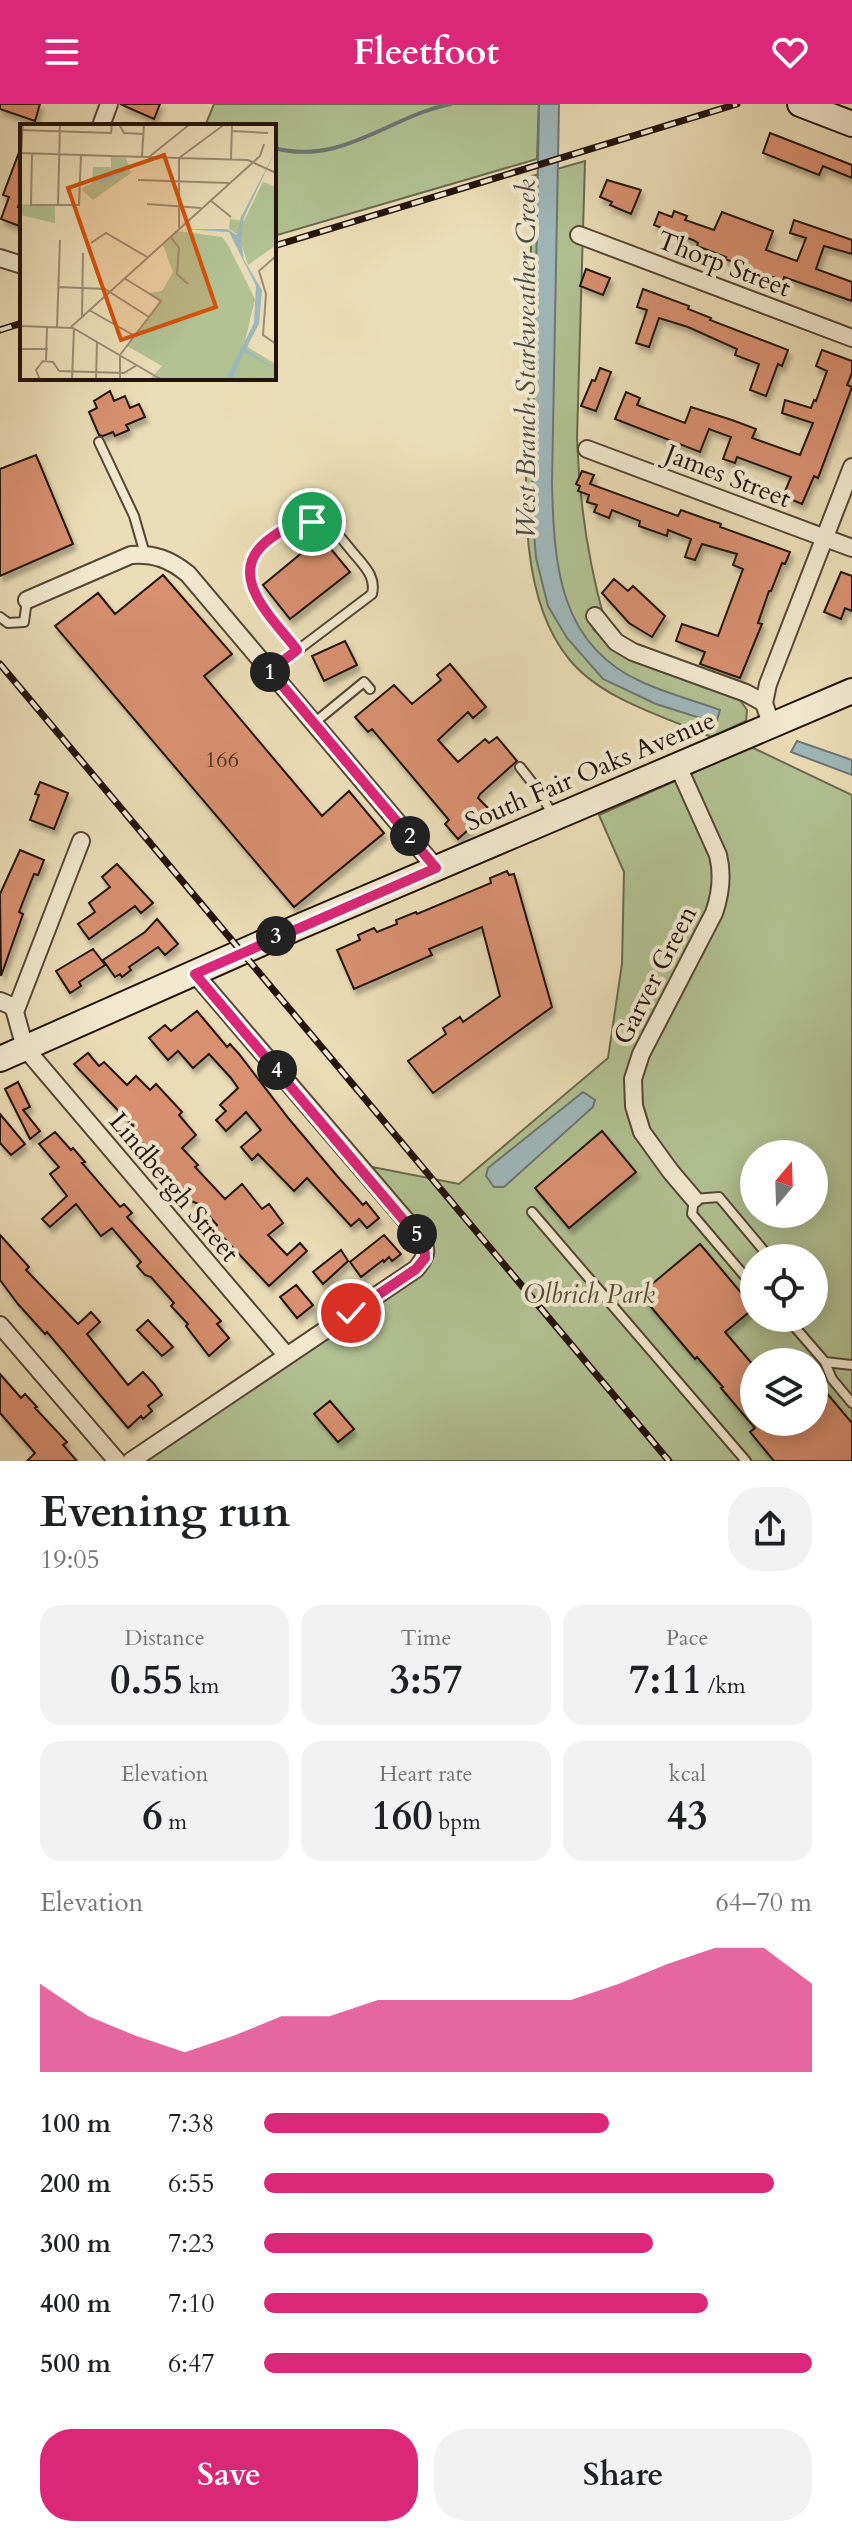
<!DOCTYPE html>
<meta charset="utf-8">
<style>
:root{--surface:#fff;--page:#f2f2f2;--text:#202124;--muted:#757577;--accent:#db2777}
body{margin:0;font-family:Cardo,serif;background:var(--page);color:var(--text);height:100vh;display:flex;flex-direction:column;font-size:30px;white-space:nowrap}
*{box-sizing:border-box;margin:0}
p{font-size:26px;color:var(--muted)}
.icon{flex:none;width:44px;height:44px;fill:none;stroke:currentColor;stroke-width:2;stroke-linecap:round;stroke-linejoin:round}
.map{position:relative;height:1357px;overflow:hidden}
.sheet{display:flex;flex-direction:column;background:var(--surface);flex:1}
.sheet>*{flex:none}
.needle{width:52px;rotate:19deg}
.fabs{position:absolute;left:740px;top:1036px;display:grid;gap:16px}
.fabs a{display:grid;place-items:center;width:88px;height:88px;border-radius:50%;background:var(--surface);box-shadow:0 4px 20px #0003;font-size:40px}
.pin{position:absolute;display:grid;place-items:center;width:68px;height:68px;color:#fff;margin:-34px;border:4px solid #fff;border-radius:50%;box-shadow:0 2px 8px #0007}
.km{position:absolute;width:40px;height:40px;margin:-20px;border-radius:50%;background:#222;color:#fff;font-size:22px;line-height:40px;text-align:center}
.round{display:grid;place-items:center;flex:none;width:84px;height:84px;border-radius:32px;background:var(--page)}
.headline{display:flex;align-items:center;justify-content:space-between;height:136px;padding:0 40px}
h1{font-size:44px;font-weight:700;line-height:60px}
.metrics{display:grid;grid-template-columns:repeat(3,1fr);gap:12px;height:136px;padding:8px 40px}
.metrics div{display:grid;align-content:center;border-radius:20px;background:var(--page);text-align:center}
.metrics b{font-size:40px;font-weight:700}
.metrics small{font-size:22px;font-weight:400}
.metrics p{font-size:22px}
.chart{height:224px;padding:16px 40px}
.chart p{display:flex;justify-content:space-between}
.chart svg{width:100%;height:144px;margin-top:8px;fill:var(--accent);opacity:.7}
.action{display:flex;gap:16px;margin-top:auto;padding:16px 40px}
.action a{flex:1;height:92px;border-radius:32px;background:var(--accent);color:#fff;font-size:32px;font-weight:700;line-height:92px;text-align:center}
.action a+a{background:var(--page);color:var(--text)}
ul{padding:0 40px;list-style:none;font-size:26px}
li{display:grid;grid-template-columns:128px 96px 1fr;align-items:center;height:60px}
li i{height:20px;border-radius:10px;background:var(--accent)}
header{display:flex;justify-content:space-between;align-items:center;height:104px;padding:0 40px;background:var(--accent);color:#fff;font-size:36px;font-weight:700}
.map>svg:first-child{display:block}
</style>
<header><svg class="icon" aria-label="menu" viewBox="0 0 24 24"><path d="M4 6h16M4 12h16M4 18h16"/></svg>Fleetfoot<svg class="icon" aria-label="heart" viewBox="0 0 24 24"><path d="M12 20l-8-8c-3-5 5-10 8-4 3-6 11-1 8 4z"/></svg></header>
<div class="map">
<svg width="852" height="1357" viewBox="0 0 852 1357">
<defs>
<filter id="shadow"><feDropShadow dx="3" dy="5.5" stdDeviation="2" flood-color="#0004"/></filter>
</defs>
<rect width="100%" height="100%" fill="#ebddb7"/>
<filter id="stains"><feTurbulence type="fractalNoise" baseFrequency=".0025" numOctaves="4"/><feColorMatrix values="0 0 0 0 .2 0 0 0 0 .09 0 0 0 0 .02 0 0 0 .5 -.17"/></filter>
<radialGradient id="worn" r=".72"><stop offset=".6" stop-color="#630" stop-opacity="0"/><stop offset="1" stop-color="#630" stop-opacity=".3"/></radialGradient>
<!-- green -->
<path fill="#b2c293" stroke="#6a6a4e" stroke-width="2" fill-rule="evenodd" d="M214,0H539L537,55L274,132V22H205Z
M585,57L577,334C579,394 588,456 604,514L593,525L618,547L740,596L747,606L746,617L711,633C664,612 602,596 569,555C511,484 528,358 529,272C530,206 531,139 532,72Z
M751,643L852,691V1357H131L426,1149L357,1060L459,1080L608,954L622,860L624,768L599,711ZM754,1050H814V1110H754ZM754,1154H814V1214H754ZM754,1258H814V1318H754Z"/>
<!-- water -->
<path fill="#9fb8bb" stroke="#6d7674" stroke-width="2" d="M539,0H559L552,379C554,460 558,542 644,579C669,590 695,597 720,606L716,619L656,600L603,575L567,534L548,502L536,454L532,404Z
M797,637L852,656V671L791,648Z
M583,988L595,996L593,1003L504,1083H494L486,1072L488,1064Z"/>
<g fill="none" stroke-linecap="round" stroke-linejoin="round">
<!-- stream -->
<path stroke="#6d7674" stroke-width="4" d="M274,44C343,62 389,12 451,0"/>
</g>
<!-- building -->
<path fill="#d8906f" stroke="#23130a" stroke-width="2" filter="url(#shadow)" d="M0,0H40L35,17L0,5Z
M120,0H160L154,15Z
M770,29L852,61V74L823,62L819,71L763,49Z
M21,43L22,91L18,103L22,104V123L1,115L9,93L3,91Z
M607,76L641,86L631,110L610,101L612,98L600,93Z
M674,107L687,112L685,116L714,126L722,108L773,127L766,146L797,157L806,134L790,129L794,116L852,136V150L824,142L816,165L852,178V197L784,173L783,177L725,155L726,153L697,142L698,139L693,136L654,121L659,108L672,113Z
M586,165L610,174L603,191L580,182Z
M643,185L689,202L688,205L711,214L710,216L788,246L782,262L778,260L766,292L750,286L759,260L735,251L737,245L688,223L659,214L649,243L636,239L647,206L637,203Z
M822,246L852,257V269L847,281L852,283L818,374L814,372L802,400L783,392L791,373L737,353L735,359L723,355L731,333L709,325L700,348L615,315L626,288L640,294L637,301L685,319L691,303L732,316L756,325L752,334L800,351L813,319L782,309L785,296L811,304L814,296L816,297L827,267L816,262Z
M600,264L611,268L596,307L581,302L592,276L595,277Z
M110,287L114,297L125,292L130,304L139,300L145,313L126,321L129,326L115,332L113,328L103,332L99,331L89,308L97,304L94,297Z
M36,351L73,440L0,472V365Z
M582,367L594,371L590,380L678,412L681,406L706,415L721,420L720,423L790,448L785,460L782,459L771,487H769L758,519L762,520L740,574L700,560L705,548L676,537L682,520L718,532L743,465L733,461L737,450L702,440L695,456L685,453L691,435L668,426L667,432L639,422L640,417L612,406L609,414L594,408L597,401L587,398L589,391L578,387L580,382L576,380Z
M321,433L350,468L290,515L263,481Z
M841,468L852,472V507L845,504L841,515L824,508Z
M163,471L232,550L204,572L322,712L349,687L384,729L294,803L55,522L98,489L115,510Z
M614,475L628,487L633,482L665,512L652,533L629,519L602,489Z
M345,537L357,561L324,577L312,552Z
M450,560L486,603L473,614L468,608L438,636L458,658L485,635L489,639L497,633L517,657L480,690L478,694L490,706L458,735L445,720L449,716L372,625L368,628L355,613L394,581L412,600L441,576L437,571Z
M40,678L68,689L54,725L30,716L39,691L35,690Z
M20,746L44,756L38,771L34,770L19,808L23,810L1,872L0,790Z
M117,760L153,799L141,809L135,802L89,835L78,820L95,808L89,799L110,783L102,773Z
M507,767L509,771L514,770L552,903L433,989L408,957L446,930L443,924L460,913L463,918L500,892L482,823L429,845L432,851L354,885L337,846L360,836L358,831L374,824L377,828L397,820L396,816L416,808L417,810L491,779L490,774Z
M157,815L178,840L165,851L158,843L129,863L131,866L122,873L120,870L115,873L103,856L145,828Z
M93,845L105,861L79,878L81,882L70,889L56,867Z
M197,907L227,943L230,940L239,950L289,1015L338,1073L363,1101L366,1098L379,1114L367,1124L359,1115L351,1122L307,1074L294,1087L258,1050L252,1056L241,1043L261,1026L246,1008L226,1027L216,1016L226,1007L220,1001L238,984L231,974L209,950L193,964L178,947L168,956L149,934L165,921L171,927Z
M88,949L99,962L104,958L127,981L136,972L150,986L156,980L182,1008L179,1011L196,1031L182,1044L198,1061L195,1063L225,1095L242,1080L262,1105L269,1100L283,1119L268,1131L287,1151L300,1139L307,1147L269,1182L223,1133L214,1123L217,1121L199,1100L191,1097L141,1038L138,1041L129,1031L133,1027L130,1023L132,1021L74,960Z
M18,978L30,1003L23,1006L40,1027L30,1035L5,985Z
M0,1010L25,1040L11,1051L0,1039Z
M602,1027L636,1068L569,1124L535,1084Z
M55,1028L71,1046L73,1044L85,1058L82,1059L120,1103L124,1100L132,1109L127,1113L221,1217L217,1220L229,1234L209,1252L186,1222L188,1220L171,1202L174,1199L151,1173L145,1171L137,1162L141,1158L112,1124L101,1132L76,1100L50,1123L42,1115L67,1092L50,1070L59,1063L39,1040Z
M0,1131L29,1163L26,1166L78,1220L91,1208L100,1218L87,1230L128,1281L143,1268L154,1280L162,1291L148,1302L152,1307L143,1315L141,1312L128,1324L47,1228L45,1230L18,1200L0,1176Z
M384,1131L401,1150L392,1157L389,1153L384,1158L383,1156L361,1173L350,1158Z
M700,1140L754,1204L725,1228L754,1262V1318H814V1274L852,1319V1357H774L750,1328L755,1324L721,1284L723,1283L697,1253L695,1255L640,1190Z
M341,1146L348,1157L323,1180L313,1168Z
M296,1181L313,1201L297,1214L280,1193Z
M148,1216L173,1243L162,1252L137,1226Z
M0,1270L21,1294L25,1290L37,1303L35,1304L67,1338L63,1341L77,1357H27L35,1349L0,1309Z
M330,1297L354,1325L338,1338L314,1310Z"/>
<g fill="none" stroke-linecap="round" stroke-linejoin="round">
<defs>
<path id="lane" d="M99,338L134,412L145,450
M0,513L8,519L24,518L27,496
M270,567L372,490C376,474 366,464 356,452C346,441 336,424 321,419C292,410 243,443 249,475C252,495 284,529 297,546
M314,619L364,578L370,585
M520,663L541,690L553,712
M532,1108L746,1357
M754,1183L692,1110L694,1095L719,1093L770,1154
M787,1214L825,1258L832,1275L852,1299
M825,1258L852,1261"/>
<path id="street" d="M101,22L109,0
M579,131L852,234
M0,154L22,161
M587,345L852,444
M27,496L131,451C154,449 171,456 188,470L436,764
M595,512L616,538L633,548L746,589L764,599
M771,620L764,599L768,580L852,363
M677,660L718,751C723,771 721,789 714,809L641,950L633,975L634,1002L642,1028L671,1068L694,1095
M0,897L12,902L15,908L25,944L287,1252
M15,908L81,737
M0,1221L117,1357
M131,1357L416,1165C425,1154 429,1147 421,1134L195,870"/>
<path id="secondary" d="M800,0L852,20
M0,955L296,824L852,587"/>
</defs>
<!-- lane casing -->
<use href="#lane" stroke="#554635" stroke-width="12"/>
<!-- street casing -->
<use href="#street" stroke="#554635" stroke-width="20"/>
<!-- secondary casing -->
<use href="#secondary" stroke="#23130a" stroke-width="28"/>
<!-- lane -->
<use href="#lane" stroke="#f2e9d0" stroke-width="8"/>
<!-- street -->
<use href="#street" stroke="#f2e9d0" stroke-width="16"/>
<!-- secondary -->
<use href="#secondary" stroke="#f2e9d0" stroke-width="24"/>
<defs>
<path id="rail" d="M274,142L737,0
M0,226L22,219
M0,560L669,1357"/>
</defs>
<!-- rail casing -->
<use href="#rail" stroke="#23130a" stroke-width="7"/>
<!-- rail -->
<use href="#rail" stroke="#f2e9d0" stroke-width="4" stroke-dasharray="12" stroke-linecap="butt"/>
</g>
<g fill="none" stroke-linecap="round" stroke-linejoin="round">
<defs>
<path id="route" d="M312,418C294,418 281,426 267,437C224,472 273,514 297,546L270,567L436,764L195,870L424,1140L425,1154L416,1165L351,1209"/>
</defs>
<!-- route casing -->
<use href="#route" stroke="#fff" stroke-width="16"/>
<!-- route -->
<use href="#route" stroke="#db2777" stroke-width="10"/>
</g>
<g text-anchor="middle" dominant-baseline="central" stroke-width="8" stroke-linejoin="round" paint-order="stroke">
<!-- number labels -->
<g font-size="22" fill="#503223">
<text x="222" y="656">166</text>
</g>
<!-- street labels -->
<g font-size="26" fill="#23130a" stroke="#f2e9d0">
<text transform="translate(724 160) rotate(21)">Thorp Street</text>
<text transform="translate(728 372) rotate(21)">James Street</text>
<text transform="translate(590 667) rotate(-23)">South Fair Oaks Avenue</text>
<text transform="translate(655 871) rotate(-63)">Garver Green</text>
<text transform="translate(174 1083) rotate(50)">Lindbergh Street</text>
</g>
<!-- park labels -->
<g font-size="26" font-style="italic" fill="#55503a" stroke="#f2e9d0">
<text x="589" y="1190">Olbrich Park</text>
</g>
<!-- water labels -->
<g font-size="28" font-style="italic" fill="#4e4d48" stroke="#f2e9d0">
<text transform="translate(526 255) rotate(-90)">West Branch Starkweather Creek</text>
</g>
</g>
<!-- overview -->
<g transform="translate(20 20)">
<rect width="256" height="256" fill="#ebddb7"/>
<path d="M91,33L106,34L111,49L73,76L61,65L72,59L73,43H91ZM243,58L256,63V121L228,141L219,111L209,105L210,95L224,97ZM0,80L35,82V99L0,91ZM157,107L202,113L208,121L235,175L224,221L256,240V256H129L142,242L107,222L140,179L129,169L142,167L153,148L143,121Z" fill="#b2c293"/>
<path d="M256,26L224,93L221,115L224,136L242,166L239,200L226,225L256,246L224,228L212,256H205L234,199L236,162L209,108L162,105H207L217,111L221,93Z" fill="#9fb8bb"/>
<path fill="none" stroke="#9fb8bb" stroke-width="4" d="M80,58L110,42"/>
<path fill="none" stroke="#9b8c72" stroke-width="2" d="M99,0L104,9L123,10M0,6L91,9L92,0M212,7L248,9M0,29L92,32M1,29L3,0M12,29L11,81H59L61,31M92,32L228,36L256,49M122,32L124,0M129,33L170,0M211,35L212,0M118,56L209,59M190,76L211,93M127,80L181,84M38,81L40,0M159,104V34L205,0M150,112L159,124L157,150L168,160M71,119L86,109L127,133M256,132L239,147L246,170L243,211L256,220M38,163L85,165L129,193M69,186L115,212M62,193L63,129M0,202L53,204L142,256M37,203L40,116M51,203L240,32L244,20M0,225H28M100,231L141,177L104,154M26,236L27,202M39,247L104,249L117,241M20,256L16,246L23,237L33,238L39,247M52,256L54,204M76,256L77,218M100,256V231"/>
<path fill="#d4520c" fill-opacity="0.15" stroke="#d4520c" stroke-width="4" d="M144,31L196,183L101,216L48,64Z"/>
<rect width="256" height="256" fill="none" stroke="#23130a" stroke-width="4"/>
</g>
<rect width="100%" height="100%" filter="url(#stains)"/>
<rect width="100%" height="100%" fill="url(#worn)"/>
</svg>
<div class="fabs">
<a><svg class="needle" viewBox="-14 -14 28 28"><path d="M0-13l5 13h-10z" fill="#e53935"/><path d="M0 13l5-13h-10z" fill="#757577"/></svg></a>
<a><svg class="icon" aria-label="locate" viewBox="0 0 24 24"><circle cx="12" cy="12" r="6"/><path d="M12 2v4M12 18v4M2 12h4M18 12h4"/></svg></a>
<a><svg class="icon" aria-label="layers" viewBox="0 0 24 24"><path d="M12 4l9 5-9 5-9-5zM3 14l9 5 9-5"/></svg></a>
</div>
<div class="pin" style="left:312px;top:418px;background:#1e9e55"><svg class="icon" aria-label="arrive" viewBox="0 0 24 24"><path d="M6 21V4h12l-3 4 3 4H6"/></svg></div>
<div class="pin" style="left:351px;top:1209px;background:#d93025"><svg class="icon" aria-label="check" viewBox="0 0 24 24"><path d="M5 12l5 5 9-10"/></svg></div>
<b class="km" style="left:270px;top:568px">1</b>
<b class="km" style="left:410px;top:732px">2</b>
<b class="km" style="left:276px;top:832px">3</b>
<b class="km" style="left:277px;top:966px">4</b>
<b class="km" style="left:417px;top:1130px">5</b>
</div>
<section class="sheet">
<div class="headline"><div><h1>Evening run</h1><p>19:05</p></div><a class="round"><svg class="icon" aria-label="share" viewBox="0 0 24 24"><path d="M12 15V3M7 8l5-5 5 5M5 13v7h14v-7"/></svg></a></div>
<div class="metrics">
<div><p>Distance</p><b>0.55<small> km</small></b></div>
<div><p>Time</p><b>3:57</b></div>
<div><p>Pace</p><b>7:11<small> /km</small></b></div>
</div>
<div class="metrics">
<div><p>Elevation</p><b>6<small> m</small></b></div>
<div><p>Heart rate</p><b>160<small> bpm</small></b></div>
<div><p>kcal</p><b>43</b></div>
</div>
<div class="chart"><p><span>Elevation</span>64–70 m</p>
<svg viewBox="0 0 160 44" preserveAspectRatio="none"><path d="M0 44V17L10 27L20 33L30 38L40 33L50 27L60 27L70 22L80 22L90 22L100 22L110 22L120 17L130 11L140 6L150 6L160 17V44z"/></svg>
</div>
<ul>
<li><b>100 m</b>7:38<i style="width:63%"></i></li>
<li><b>200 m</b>6:55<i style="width:93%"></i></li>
<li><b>300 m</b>7:23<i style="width:71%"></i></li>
<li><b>400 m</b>7:10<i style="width:81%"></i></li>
<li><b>500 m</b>6:47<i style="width:100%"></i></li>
</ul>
<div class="action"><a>Save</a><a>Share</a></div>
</section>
